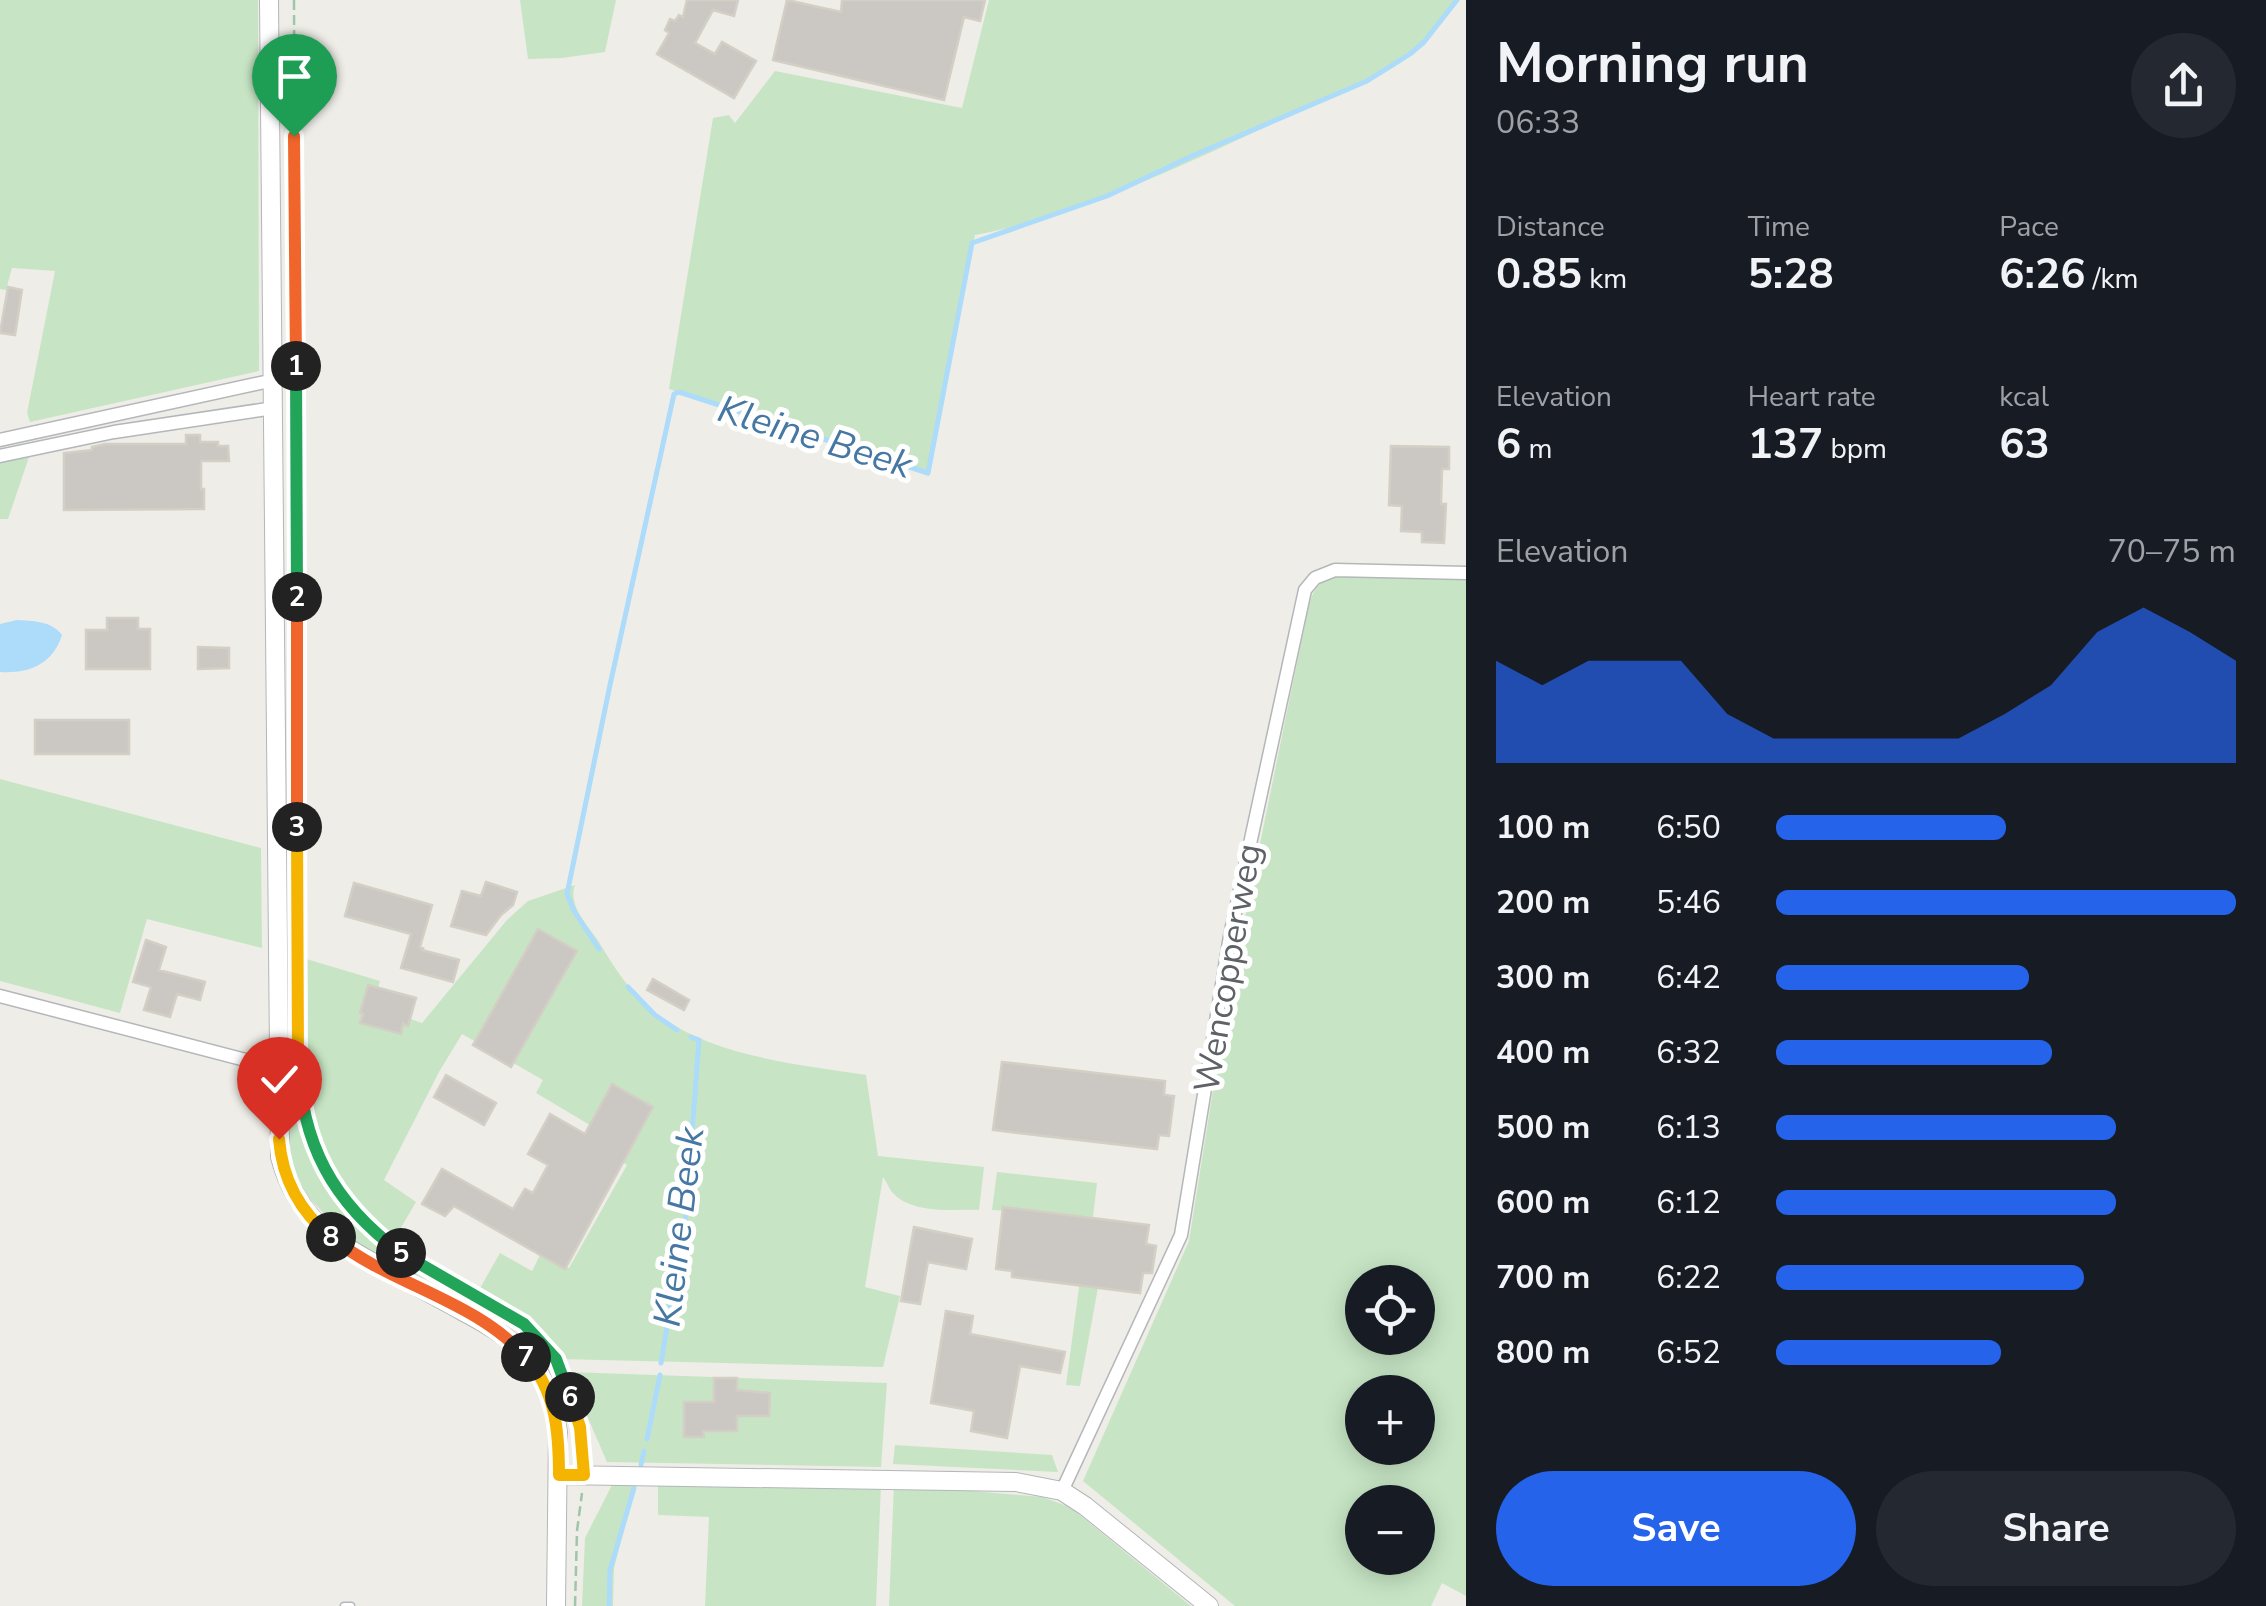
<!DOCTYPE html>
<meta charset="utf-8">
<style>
:root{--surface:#171b24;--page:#242831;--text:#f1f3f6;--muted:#9ea1a6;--accent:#2563eb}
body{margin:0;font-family:"Nunito Sans",sans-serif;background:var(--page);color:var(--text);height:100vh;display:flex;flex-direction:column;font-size:38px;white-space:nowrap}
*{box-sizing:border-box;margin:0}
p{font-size:32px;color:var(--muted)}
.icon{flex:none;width:55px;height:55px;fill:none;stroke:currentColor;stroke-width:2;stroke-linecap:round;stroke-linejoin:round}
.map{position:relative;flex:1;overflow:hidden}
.panel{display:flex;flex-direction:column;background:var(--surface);width:800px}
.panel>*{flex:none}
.buttons{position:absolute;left:1345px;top:1265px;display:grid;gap:20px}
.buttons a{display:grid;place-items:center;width:90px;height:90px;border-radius:50%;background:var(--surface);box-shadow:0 5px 25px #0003;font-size:50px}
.pin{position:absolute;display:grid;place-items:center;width:85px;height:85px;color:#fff;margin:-102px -42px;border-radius:50% 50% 50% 0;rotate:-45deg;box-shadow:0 0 10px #0007}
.pin .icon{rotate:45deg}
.km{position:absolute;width:50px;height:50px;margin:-25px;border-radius:50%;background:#222;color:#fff;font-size:28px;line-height:50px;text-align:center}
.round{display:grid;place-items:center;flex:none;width:105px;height:105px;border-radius:52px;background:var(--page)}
.summary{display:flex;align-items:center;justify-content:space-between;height:170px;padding:0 30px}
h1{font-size:55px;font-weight:700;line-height:75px}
.metrics{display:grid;grid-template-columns:repeat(3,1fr);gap:15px;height:170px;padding:10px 30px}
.metrics div{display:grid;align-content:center}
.metrics b{font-size:42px;font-weight:700}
.metrics small{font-size:28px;font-weight:400}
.metrics p{font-size:28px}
.chart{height:280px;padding:20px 30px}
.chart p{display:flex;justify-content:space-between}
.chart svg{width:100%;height:180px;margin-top:10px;fill:var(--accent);opacity:.7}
.primary-button{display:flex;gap:20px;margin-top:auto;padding:20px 30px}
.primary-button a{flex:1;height:115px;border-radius:60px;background:var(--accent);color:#fff;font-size:40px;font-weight:700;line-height:115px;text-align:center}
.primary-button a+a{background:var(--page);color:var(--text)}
ul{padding:0 30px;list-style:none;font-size:32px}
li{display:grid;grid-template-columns:160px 120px 1fr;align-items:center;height:75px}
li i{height:25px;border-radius:12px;background:var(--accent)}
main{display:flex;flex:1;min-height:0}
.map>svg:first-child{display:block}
</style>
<main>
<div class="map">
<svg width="1466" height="1606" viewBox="0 0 1466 1606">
<rect width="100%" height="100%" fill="#efede7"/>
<!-- green -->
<path fill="#c7e5c5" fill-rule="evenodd" d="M0,0H258L259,371L30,422L27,413L55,271L12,268L6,290L0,289Z
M520,0H616L605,52L562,58L528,59Z
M989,0H1457C1441,19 1427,43 1407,58C1374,83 1321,102 1283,119C1183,165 1083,214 975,235L929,476L669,389L713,118L729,115L735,123L775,71L962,108Z
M29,457L8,519H0V462Z
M1339,574L1466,577V1596L1442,1583L1431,1606H1235L1083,1481L1189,1241L1225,1015L1309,604C1315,586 1321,581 1339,574ZM1362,1282H1418V1338H1362ZM1362,1392H1418V1448H1362ZM1362,1502H1418V1558H1362Z
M0,779L261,848L262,948L147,919L120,1013L0,981Z
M575,885C568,905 586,923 597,939C611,962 628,990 648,1007C708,1057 792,1063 866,1075L878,1156L984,1167L979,1210C952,1209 911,1215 891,1191C888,1186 886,1181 883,1177L865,1287L900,1296L883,1367L560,1359C534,1326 515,1312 479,1290L500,1253L532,1271L541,1253L569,1268L627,1165L600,1148L605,1134L536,1093L543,1080L462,1034L439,1072L384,1180L416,1202L395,1238C373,1224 357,1203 343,1182C295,1110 304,1040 303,958L380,981L373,1006L422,1023L507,920L528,901Z
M286,1071C290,1089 293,1107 298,1124C320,1199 364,1240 428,1280L385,1260L358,1243L334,1224L309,1198L292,1172L287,1126Z
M997,1172L1097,1183L1093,1217L992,1210Z
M1080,1280L1099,1282L1080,1386L1066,1385Z
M568,1372L887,1383L881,1467L607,1462Z
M895,1445L1052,1455L1058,1472L893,1464Z
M613,1483H636L614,1568L613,1606H582L585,1538Z
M658,1483L881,1485L876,1606H705L709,1517L658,1515Z
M894,1484L1042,1497L1070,1507L1191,1606H889Z"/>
<!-- water -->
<path fill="#addbfa" d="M17,620C33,621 52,621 62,635C53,664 29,674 0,672V624Z"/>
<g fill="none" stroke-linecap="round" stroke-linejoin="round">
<!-- stream -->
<path stroke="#addbfa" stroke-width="5" d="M599,949L574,911L567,894L610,685L674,394L679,392L928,473L972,243L1107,196L1192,156L1367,81L1410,54L1424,42L1457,0
M628,987L655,1015L677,1030
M661,1363L686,1214L699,1040L691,1037
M647,1439L660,1375
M641,1465L644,1451
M609,1606L610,1570L634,1488"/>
</g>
<!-- building -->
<path fill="#cbc8c4" stroke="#d4cfc5" stroke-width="2.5" d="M687,0H738L734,16L713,10L695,43L715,54L722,42L756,61L734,98L657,54L669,33L665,30L670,19L675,21L679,15L683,17Z
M787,0L841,12L842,0H985L980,21L964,17L944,100L773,60Z
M8,287L22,290L15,335L0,333Z
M186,435H200V442H218V446H228L229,461H201V489H204V509L64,510V453L92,450V447L105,444H186Z
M1391,446L1449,447V469H1442L1441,504H1446L1444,543L1422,542V532L1401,531L1402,506L1389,505Z
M107,618H138V629H150V669H86V630H107Z
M198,647L229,648V668L198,669Z
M35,720H129V754H35Z
M486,882L517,892L513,905L501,915L486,935L451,926L462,891L481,896Z
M354,883L432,905L420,947L423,948L422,950L459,960L453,982L401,968L411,934L345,916Z
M538,929L577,951L511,1067L473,1045Z
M146,940L166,947L159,970L205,982L200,1000L177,994L170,1017L144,1010L151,987L133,982Z
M653,979L689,1000L684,1010L647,990Z
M368,985L416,998L408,1026L403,1024L401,1034L360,1023L363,1014L360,1013Z
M1002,1062L1165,1081L1164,1095L1174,1096L1169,1136L1159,1135L1157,1149L993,1130Z
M446,1075L496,1103L484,1125L434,1097Z
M612,1084L653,1107L565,1269L454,1206L445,1216L422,1204L442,1169L513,1209L525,1189L533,1193L548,1165L528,1154L550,1114L585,1134Z
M1003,1207L1149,1225L1146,1244L1156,1246L1152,1273H1143L1140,1293L1012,1277V1271L996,1269Z
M914,1227L972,1239L966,1269L928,1262L920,1304L901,1301Z
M946,1311L973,1316L970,1334L1065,1352L1060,1373L1020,1366L1007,1438L971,1431L974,1411L931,1403Z
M714,1378H737V1390L770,1393L769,1416H737V1431H703L704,1437H684V1402H714Z"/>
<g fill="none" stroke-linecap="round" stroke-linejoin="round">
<defs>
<path id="lane" d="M344,1606H351"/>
<path id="street" d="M0,440L274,380
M0,456L114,432L274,408
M0,996L261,1064L278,1063
M1062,1491L1181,1235L1230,936L1305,590L1315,578L1335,570L1466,573"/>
<path id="secondary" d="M269,0L280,1157C297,1219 334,1242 387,1270C412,1284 437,1297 462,1311C489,1325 517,1341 535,1367C549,1386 554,1409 558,1432L556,1606
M559,1475L1016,1482L1062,1491L1085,1506L1209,1606"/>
</defs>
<!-- lane casing -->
<use href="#lane" stroke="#b4b7ba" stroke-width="9"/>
<!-- street casing -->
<use href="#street" stroke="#b4b7ba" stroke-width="15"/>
<!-- secondary casing -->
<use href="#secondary" stroke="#b3b6ba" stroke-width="20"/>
<!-- path -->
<path stroke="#9ec6a8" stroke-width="2.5" stroke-dasharray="10 5" stroke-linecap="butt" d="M294,0L298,1062C304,1144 334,1209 404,1255C425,1269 449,1281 471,1293C502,1311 534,1327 555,1358C570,1379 582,1434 583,1460
M575,1606L577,1531L582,1493"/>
<!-- lane -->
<use href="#lane" stroke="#fff" stroke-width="6"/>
<!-- street -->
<use href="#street" stroke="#fff" stroke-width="12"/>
<!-- secondary -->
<use href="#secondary" stroke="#fff" stroke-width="18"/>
</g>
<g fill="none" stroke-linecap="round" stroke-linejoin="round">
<defs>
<path id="split-1" d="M294,136L296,366"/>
<path id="split-2" d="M296,366L297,597"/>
<path id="split-3" d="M297,597V827"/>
<path id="split-4" d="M297,827L298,1058"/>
<path id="split-5" d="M298,1058C301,1143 332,1202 401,1253"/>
<path id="split-6" d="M401,1253L524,1324L556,1359L570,1397"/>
<path id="split-7" d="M526,1357C556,1391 559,1432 559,1475H584L580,1427L570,1397"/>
<path id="split-8" d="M331,1237C390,1285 474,1299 526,1357"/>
<path id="split-9" d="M279,1139C282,1178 300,1212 331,1237"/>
</defs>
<!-- split-1 casing -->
<use href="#split-1" stroke="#fff" stroke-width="20"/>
<!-- split-2 casing -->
<use href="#split-2" stroke="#fff" stroke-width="20"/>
<!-- split-3 casing -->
<use href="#split-3" stroke="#fff" stroke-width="20"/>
<!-- split-4 casing -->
<use href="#split-4" stroke="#fff" stroke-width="20"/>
<!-- split-5 casing -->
<use href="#split-5" stroke="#fff" stroke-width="20"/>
<!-- split-6 casing -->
<use href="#split-6" stroke="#fff" stroke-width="20"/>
<!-- split-7 casing -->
<use href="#split-7" stroke="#fff" stroke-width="20"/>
<!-- split-8 casing -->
<use href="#split-8" stroke="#fff" stroke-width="20"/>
<!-- split-9 casing -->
<use href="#split-9" stroke="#fff" stroke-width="20"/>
<!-- split-1 -->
<use href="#split-1" stroke="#f0652b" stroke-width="12"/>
<!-- split-2 -->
<use href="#split-2" stroke="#22a559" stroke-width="12"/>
<!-- split-3 -->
<use href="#split-3" stroke="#f0652b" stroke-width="12"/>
<!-- split-4 -->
<use href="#split-4" stroke="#f5b400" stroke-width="12"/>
<!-- split-5 -->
<use href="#split-5" stroke="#22a559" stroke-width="12"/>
<!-- split-6 -->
<use href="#split-6" stroke="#22a559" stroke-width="12"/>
<!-- split-7 -->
<use href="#split-7" stroke="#f5b400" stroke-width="12"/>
<!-- split-8 -->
<use href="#split-8" stroke="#f0652b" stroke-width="12"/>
<!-- split-9 -->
<use href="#split-9" stroke="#f5b400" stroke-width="12"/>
</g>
<g text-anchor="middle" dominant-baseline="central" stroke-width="10" stroke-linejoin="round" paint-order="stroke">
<!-- street labels -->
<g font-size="35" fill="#5e6266" stroke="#fff">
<text transform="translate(1228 968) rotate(-80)">Wencopperweg</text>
</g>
<!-- water labels -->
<g font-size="38" font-style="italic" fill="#4678a3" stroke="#fff">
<text transform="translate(815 437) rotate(17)">Kleine Beek</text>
<text transform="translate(679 1227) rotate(-83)">Kleine Beek</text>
</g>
</g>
</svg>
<div class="buttons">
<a><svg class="icon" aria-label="locate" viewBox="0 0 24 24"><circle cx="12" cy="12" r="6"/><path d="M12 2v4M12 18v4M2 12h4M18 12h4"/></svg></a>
<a>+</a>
<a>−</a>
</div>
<div class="pin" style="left:294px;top:136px;background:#1e9e55"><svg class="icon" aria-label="arrive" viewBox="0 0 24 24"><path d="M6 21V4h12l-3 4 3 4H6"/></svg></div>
<div class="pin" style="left:279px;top:1139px;background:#d93025"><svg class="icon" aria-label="check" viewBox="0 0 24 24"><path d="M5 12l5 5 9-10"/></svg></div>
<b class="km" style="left:296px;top:366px">1</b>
<b class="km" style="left:297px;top:597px">2</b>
<b class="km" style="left:297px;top:827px">3</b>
<b class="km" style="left:401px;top:1253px">5</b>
<b class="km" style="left:570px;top:1397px">6</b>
<b class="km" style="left:526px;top:1357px">7</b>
<b class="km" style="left:331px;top:1237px">8</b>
</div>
<section class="panel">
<div class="summary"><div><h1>Morning run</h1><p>06:33</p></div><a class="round"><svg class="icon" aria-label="share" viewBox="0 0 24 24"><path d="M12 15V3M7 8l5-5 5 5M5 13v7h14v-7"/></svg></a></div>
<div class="metrics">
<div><p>Distance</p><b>0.85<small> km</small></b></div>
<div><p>Time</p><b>5:28</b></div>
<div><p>Pace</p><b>6:26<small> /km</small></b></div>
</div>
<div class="metrics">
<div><p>Elevation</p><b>6<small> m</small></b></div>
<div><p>Heart rate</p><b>137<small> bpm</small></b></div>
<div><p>kcal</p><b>63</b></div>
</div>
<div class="chart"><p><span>Elevation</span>70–75 m</p>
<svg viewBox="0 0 160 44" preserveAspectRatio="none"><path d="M0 44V19L10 25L20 19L30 19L40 19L50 32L60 38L70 38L80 38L90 38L100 38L110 32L120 25L130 12L140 6L150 12L160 19V44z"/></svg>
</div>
<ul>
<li><b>100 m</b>6:50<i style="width:50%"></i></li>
<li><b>200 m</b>5:46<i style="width:100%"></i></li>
<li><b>300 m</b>6:42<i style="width:55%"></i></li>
<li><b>400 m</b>6:32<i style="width:60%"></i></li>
<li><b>500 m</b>6:13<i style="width:74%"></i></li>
<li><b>600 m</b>6:12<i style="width:74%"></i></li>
<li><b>700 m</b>6:22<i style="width:67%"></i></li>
<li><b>800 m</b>6:52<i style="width:49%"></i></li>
</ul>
<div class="primary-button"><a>Save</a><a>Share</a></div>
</section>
</main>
